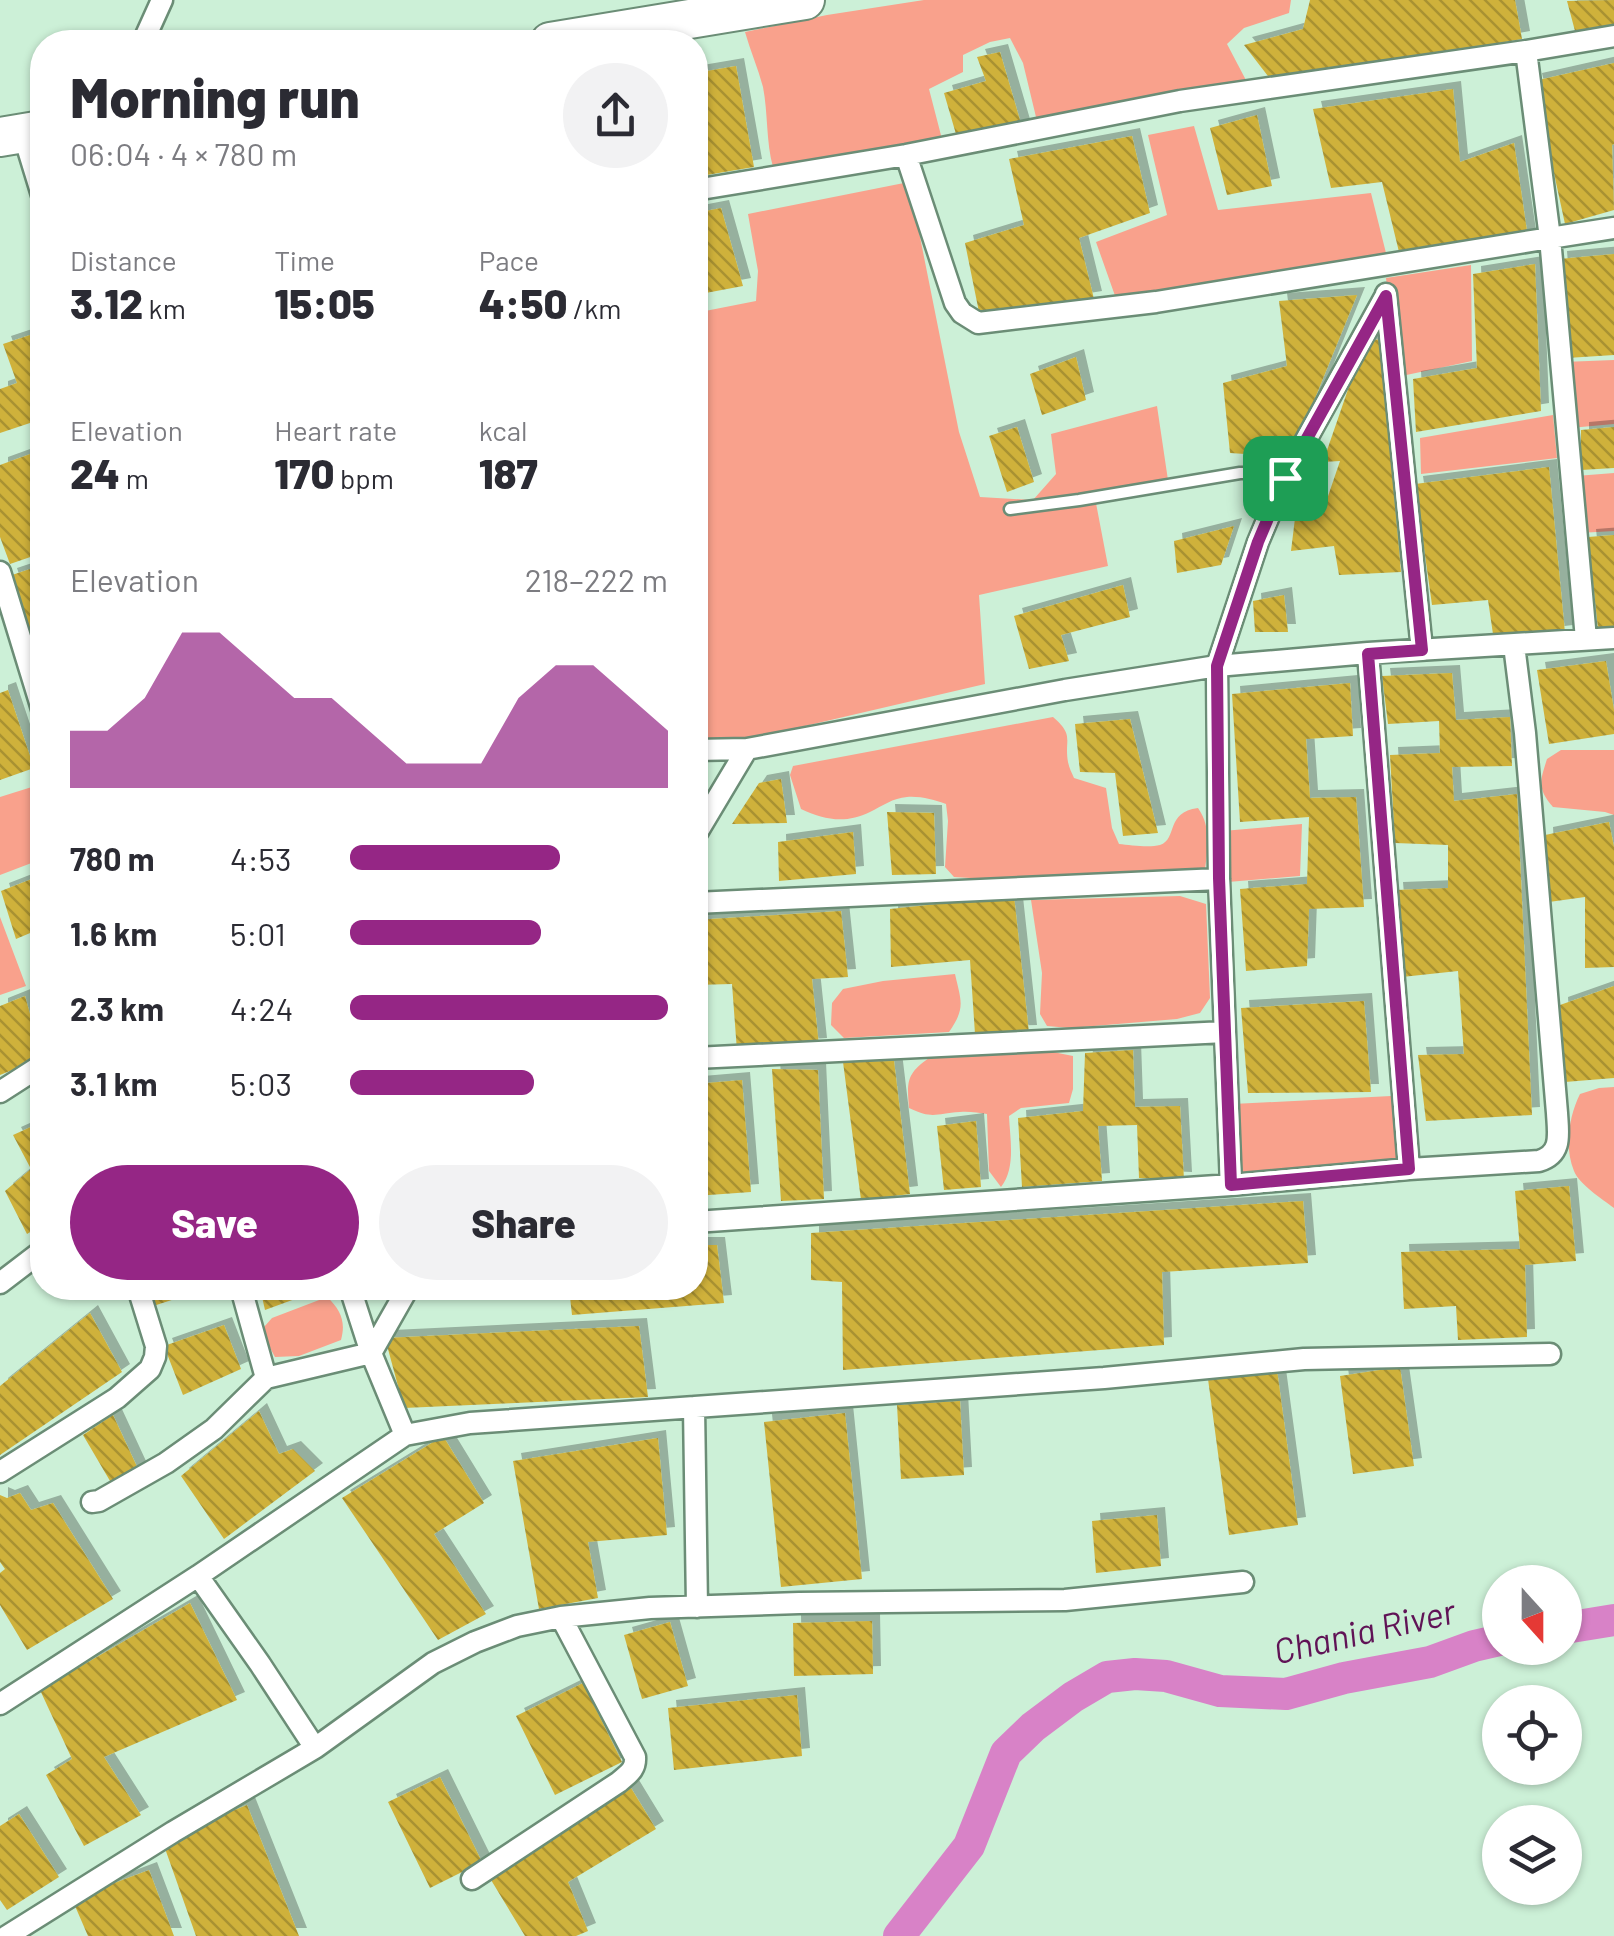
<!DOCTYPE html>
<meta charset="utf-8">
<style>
:root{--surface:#fff;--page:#f2f2f3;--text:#2b2b33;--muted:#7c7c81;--accent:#952685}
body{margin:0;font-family:Barlow,sans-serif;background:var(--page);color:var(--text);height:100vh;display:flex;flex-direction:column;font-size:38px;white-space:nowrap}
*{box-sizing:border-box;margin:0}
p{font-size:32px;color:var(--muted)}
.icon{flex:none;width:55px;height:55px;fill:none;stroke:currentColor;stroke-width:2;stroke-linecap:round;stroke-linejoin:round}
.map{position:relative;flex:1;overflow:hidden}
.side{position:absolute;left:30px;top:30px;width:678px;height:1270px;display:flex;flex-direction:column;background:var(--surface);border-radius:40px;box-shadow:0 2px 8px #0004}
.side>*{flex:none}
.needle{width:65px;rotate:159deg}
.controls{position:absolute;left:1482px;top:1565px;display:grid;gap:20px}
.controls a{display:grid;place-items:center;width:100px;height:100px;border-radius:50%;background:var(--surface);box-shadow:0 2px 8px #0004;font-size:50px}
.pin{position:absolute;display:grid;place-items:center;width:85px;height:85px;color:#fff;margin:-42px;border-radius:20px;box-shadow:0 5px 15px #0006}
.round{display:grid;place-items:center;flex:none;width:105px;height:105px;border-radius:52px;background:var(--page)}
.headline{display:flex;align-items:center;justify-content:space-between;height:170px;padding:0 40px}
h1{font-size:55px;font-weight:800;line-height:75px}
.metrics{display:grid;grid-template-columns:repeat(3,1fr);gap:15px;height:170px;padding:10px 40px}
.metrics div{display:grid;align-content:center}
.metrics b{font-size:42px;font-weight:800}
.metrics small{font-size:28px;font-weight:400}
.metrics p{font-size:28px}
.chart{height:280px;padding:20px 40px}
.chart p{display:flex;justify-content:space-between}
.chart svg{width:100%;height:180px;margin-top:10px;fill:var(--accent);opacity:.7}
.action{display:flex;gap:20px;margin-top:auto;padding:20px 40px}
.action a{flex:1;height:115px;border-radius:60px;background:var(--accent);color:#fff;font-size:40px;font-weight:800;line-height:115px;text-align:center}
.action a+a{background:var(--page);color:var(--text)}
ul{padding:0 40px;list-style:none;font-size:32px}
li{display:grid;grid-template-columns:160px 120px 1fr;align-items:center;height:75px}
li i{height:25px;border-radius:12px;background:var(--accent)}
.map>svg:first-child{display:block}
</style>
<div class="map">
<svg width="1614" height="1936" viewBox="0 0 1614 1936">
<defs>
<pattern id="building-back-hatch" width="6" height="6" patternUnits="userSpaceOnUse" patternTransform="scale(2.5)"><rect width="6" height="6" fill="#cfb13b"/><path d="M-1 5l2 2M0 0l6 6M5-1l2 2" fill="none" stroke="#a89132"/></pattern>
<filter id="shadow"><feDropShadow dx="8" dy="-8" stdDeviation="0" flood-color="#0004"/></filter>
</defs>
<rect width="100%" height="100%" fill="#ccf0d7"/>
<!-- grass -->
<path fill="#f9a18c" d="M924,0H1291L1289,13L1244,28L1227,44L1248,84L1081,114L1036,117L1023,63L1010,38L990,42L963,55V72L929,89L943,143L773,167C766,143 768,112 763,87C758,68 750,50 745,32L827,15Z
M1194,126L1218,210L1371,193L1387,257L1119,307L1096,242L1167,215L1148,135Z
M909,182L959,432L980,497L1033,500L1056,474L1051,434L1157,406L1169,487L1095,498L1108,566L979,595L985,684L728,744L695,746V313L756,301L758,271L748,214Z
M1471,265L1472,361L1397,377L1386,278Z
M1614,360V424L1570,428L1563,362Z
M1553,415L1557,458L1421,474L1420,438Z
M1614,473V531L1579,533L1576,476Z
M1053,717C1075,736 1064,739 1068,762C1069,768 1072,773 1074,778L1106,788L1112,828L1119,844C1130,845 1149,848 1160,845C1178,839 1165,812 1198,808C1211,826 1208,848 1205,869L1134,871L1094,875H1061L1003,880L954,877L945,867L948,821L946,804C934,800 921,796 907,797C893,798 882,806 870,812C846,824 824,820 801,809L790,775L793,766Z
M1561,750H1614V815L1605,812L1553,807C1537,789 1540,781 1547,759Z
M35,786L42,803V859L0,875V797Z
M1302,824L1300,876L1228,882L1223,831Z
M1180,896L1206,904L1210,998L1200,1013L1177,1019L1070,1028L1047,1026L1040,1014L1042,973L1031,900Z
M0,917L26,986L0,995Z
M955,974C961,1001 966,1008 949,1032L844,1038L831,1025L832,1003L843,989L883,981Z
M1048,1051L1073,1056V1089L1069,1103L1021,1108L1009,1116C1010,1139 1016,1168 1001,1187L989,1171L987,1114C979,1113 969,1111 960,1112C936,1113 934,1120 909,1108C907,1082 906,1074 929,1058Z
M1614,1087V1208C1602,1199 1579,1184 1574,1171C1564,1147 1569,1116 1580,1094L1599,1088Z
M1391,1096L1402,1164L1237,1178L1233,1104Z
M327,1297C341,1310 346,1322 341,1340L299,1356L275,1357L268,1344L264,1327L272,1318Z"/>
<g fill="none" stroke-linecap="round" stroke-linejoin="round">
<!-- river -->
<path stroke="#d882c7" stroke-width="32" d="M1565,1628L1614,1620
M899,1936L969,1846L1006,1753L1033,1727L1073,1697L1107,1677L1135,1674L1166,1676L1220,1691L1286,1694L1344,1678L1430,1662L1474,1646L1500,1640"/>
</g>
<!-- building -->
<path fill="url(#building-back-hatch)" filter="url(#shadow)" d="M1310,0H1515L1522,39L1327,74L1271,80L1244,45L1303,29Z
M1614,0V24L1575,31L1567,1Z
M1000,52L1022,127L958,141L944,93L986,81L977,57Z
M1614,63V144L1612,145L1614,210L1565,224L1534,81Z
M736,66L754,167L695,177V73Z
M1453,89L1460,162L1514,143L1528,238L1399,252L1382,182L1331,188L1313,109Z
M1257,115L1272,186L1227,195L1210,128Z
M1132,136L1150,213L1079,238L1094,299L980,317L965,243L1024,225L1009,159Z
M721,208L743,286L695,295V213Z
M1614,254V355L1567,358L1559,259Z
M1535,264L1541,411L1416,432L1413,379L1477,368L1473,274Z
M1357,295L1291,457L1230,453L1223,383L1287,366L1279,301Z
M42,331V449L33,422L0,433V389L17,383L3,344Z
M1380,339L1401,572L1339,575L1334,546L1291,551L1296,510L1325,505L1340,461L1323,462L1364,343Z
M1076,357L1086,400L1042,415L1030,374Z
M1017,427L1034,482L1007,492L989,436Z
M1614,427V468L1581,470V430Z
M33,453L42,479V553L10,564L0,537V465Z
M1549,467L1565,633L1494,641L1488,600L1432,605L1415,484Z
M1234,526L1221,565L1177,573L1174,541Z
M1614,535V628L1598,629L1588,537Z
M42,565V636L30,640L9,576Z
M1123,585L1130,617L1061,635L1069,661L1029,669L1014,616Z
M1284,595L1288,632H1255L1253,601Z
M1606,661L1614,710V734L1549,744L1537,670Z
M1452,673L1456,720L1510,717L1512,766L1452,767L1454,801L1517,794L1532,1115L1426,1121L1418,1055L1464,1054L1458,971L1402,977L1395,890L1448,888V845L1395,843L1390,755L1440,753L1439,721L1388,724L1382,676Z
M1350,683L1353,736L1306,739L1310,798L1356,797L1364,907L1309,909L1307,966L1246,971L1240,889L1307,884L1309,817L1240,822L1232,694Z
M8,690L34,768L0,780V693Z
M1130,719L1158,833L1123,836L1115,773L1080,772L1075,724Z
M781,779L787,823L732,824L759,783Z
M887,812L934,813L936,874L892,875Z
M1609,822L1614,847V967L1585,968V897L1549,902L1545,835Z
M853,832L856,874L779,881L778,842Z
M42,875V928L16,939L1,891Z
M1014,896L1029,1033L975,1034L970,960L891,967L890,909Z
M841,911L848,977L812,979L819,1046L737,1051L732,984L695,985V920Z
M1614,986V1078L1565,1082L1560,1005Z
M25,996L42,1058L0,1075V1006Z
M1364,1001L1371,1092L1248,1093L1241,1008Z
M1133,1050L1135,1107L1180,1106L1184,1180L1139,1178L1137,1125L1098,1126L1102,1181L1022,1187L1018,1118L1083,1111L1085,1053Z
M894,1061L910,1194L861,1200L843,1062Z
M772,1069L818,1070L824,1199L781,1201Z
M742,1080L751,1192L695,1196V1084Z
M976,1121L981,1187L944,1190L937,1126Z
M42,1122V1225L27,1234L5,1191L31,1169L13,1135Z
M1569,1186L1576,1261L1525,1265L1527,1337L1458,1340L1456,1306L1404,1309L1401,1252L1520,1249L1515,1191Z
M1303,1201L1308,1263L1162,1272L1164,1345L843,1370L842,1282L811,1280V1233Z
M695,1245H717L724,1303L572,1315L569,1288H695Z
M144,1288H209L150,1307Z
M260,1288H325L265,1310Z
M90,1313L122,1372L0,1455V1386Z
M224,1325L241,1369L183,1395L164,1346Z
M639,1326L648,1397L404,1408L385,1338Z
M1400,1367L1414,1466L1353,1474L1340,1376Z
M1277,1370L1298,1525L1229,1535L1208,1379Z
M960,1401L964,1475L901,1479L897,1405Z
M259,1411L279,1454L293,1449L315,1471L224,1539L181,1476Z
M845,1413L862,1579L781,1587L764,1422Z
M113,1415L138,1469L113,1486L83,1435Z
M443,1436L484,1503L434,1534L486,1614L438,1640L342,1498Z
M658,1438L667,1535L588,1542L598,1598L539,1609L513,1461Z
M20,1493L31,1510L53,1503L113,1599L27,1650L0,1605V1573L5,1569L0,1562V1495L7,1498Z
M1157,1515L1161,1566L1096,1573L1092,1521Z
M190,1603L237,1700L104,1757L141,1815L84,1846L46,1775L72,1759L40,1690Z
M872,1621L873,1674L794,1676L793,1623Z
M670,1622L688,1686L642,1699L624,1635Z
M583,1683L622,1762L555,1795L516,1716Z
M797,1695L802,1756L674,1770L668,1708Z
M440,1777L482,1862L430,1888L388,1802Z
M631,1788L656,1829L568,1882L588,1931L576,1936H525L488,1875Z
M247,1805L299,1936H196L162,1840Z
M19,1814L59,1877L7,1910L0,1900V1826Z
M149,1870L174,1936H88L72,1899Z"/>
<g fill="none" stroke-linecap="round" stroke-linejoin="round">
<defs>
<path id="lane" d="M1010,509L1079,500L1240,473H1260L1284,478"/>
<path id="street" d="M143,42L162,0
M1526,51L1614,36
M23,133L42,195
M906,155L955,303L962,313L978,323L1156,302L1550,238L1586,639
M695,190L906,155L1180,101L1526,51L1550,238L1614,228
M1386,294L1422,650
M0,572L42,709
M1368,653L1409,1169
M695,750L747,749L1065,690L1217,666L1258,542L1285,478L1386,295
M695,836L747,749
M695,903L1219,879
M695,1058L1225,1032
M0,1092L42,1065
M1231,1185L1409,1169L1539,1161C1563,1154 1558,1133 1557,1113L1525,733L1514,645
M695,1222L1231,1185L1219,879L1217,666L1368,653L1614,638
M0,1283L42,1251
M350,1288L371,1353L405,1435
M266,1378L371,1353L408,1288
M694,1407L697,1607
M0,1472L117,1398L150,1369L155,1357L156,1346L138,1288
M92,1502L99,1501L166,1463L214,1429L266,1378L241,1288
M198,1576L260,1664L315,1748
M0,1704L198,1576L405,1435L470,1423L1104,1378L1304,1359L1550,1354
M472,1879L619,1782C628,1774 636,1770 635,1757L561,1617
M7,1936L173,1832L315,1748L433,1663L475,1642L517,1626L561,1617L650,1608L799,1603L1065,1600L1243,1582"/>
<path id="highway" d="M550,42L805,0
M0,137L42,130"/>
</defs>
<!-- lane casing -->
<use href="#lane" stroke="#6b8d76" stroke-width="15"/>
<!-- street casing -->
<use href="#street" stroke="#6b8d76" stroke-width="25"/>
<!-- highway casing -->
<use href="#highway" stroke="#6b8d76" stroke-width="42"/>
<!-- lane -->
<use href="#lane" stroke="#fff" stroke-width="10"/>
<!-- street -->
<use href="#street" stroke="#fff" stroke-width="20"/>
<!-- highway -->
<use href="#highway" stroke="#fff" stroke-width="38"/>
</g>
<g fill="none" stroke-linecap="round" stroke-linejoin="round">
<defs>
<path id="route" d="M1386,296L1422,650L1368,654L1409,1169L1231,1185L1219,878L1217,666L1258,542L1285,478Z"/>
</defs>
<!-- route casing -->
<use href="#route" stroke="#fff" stroke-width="20"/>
<!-- route -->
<use href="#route" stroke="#952685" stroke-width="12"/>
</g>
<g text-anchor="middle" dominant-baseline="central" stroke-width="8" stroke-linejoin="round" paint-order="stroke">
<!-- water labels -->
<g font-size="35" font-style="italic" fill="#601356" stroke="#ccf0d7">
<text transform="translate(1364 1630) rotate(-13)">Chania River</text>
</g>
</g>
</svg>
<div class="controls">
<a><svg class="needle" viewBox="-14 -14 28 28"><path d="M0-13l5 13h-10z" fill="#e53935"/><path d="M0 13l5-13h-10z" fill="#7c7c81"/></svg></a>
<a><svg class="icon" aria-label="locate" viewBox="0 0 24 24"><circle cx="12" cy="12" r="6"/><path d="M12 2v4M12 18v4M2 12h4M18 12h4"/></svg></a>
<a><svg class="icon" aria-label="layers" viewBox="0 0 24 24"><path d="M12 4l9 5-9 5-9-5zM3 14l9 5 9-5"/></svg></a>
</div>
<div class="pin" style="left:1285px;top:478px;background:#1e9e55"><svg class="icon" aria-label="arrive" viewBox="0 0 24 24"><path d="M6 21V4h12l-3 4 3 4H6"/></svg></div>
<section class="side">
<div class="headline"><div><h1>Morning run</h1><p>06:04 · 4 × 780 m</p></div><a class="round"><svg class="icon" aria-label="share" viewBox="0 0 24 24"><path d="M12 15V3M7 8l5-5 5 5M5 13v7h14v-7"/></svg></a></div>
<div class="metrics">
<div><p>Distance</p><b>3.12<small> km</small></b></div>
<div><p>Time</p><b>15:05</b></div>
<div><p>Pace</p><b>4:50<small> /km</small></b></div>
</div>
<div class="metrics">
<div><p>Elevation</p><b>24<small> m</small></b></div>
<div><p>Heart rate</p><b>170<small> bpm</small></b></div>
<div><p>kcal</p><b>187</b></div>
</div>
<div class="chart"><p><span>Elevation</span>218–222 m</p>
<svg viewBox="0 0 160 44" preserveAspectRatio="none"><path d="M0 44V30L10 30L20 22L30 6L40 6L50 14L60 22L70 22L80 30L90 38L100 38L110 38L120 22L130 14L140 14L150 22L160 30V44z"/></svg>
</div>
<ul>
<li><b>780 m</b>4:53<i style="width:66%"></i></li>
<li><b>1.6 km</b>5:01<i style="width:60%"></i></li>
<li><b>2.3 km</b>4:24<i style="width:100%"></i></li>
<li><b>3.1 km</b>5:03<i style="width:58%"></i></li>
</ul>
<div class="action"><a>Save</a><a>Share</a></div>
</section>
</div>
